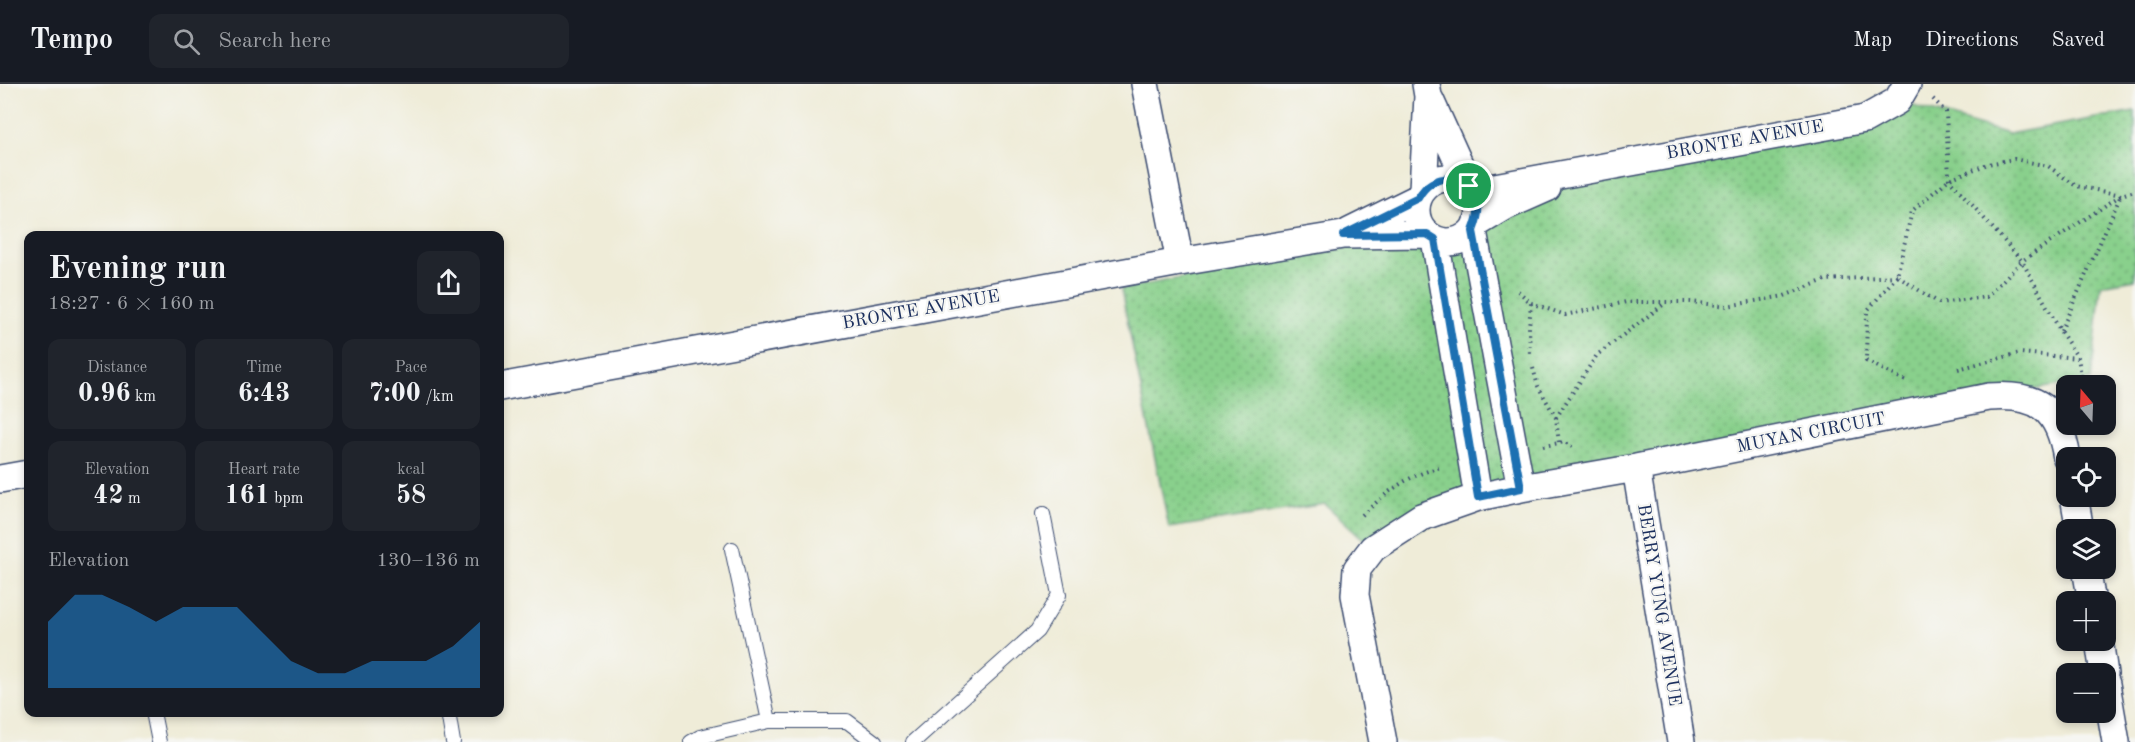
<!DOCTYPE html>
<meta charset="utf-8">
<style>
:root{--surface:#171b24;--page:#20242c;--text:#f1f3f6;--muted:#9ea1a6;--line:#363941;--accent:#1f6fb2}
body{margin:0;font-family:"Old Standard TT",serif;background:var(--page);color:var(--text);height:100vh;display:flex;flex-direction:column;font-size:22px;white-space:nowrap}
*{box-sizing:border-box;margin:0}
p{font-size:20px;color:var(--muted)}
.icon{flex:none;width:33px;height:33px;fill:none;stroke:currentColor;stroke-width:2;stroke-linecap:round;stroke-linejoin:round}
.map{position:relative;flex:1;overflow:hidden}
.panel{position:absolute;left:24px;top:147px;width:480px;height:486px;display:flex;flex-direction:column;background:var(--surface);border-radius:12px;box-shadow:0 3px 9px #0003}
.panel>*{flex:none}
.needle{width:39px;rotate:341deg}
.tools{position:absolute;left:2056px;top:291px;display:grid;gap:12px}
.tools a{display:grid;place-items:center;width:60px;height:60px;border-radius:12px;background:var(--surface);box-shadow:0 3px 9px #0003;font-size:30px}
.pin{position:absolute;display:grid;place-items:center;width:51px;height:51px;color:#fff;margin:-26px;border:3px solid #fff;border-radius:50%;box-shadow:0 2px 6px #0007}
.round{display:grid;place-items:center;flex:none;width:63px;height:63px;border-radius:12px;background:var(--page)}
.summary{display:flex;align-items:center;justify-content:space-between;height:102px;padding:0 24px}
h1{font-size:33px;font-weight:700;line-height:45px}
.stats{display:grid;grid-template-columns:repeat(3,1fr);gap:9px;height:102px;padding:6px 24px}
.stats div{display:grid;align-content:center;border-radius:12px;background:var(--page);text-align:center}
.stats b{font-size:26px;font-weight:700}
.stats small{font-size:16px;font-weight:400}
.stats p{font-size:16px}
.chart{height:168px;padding:12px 24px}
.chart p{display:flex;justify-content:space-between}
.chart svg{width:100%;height:108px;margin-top:6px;fill:var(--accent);opacity:.7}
header{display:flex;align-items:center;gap:36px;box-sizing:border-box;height:84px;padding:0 30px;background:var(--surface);border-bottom:2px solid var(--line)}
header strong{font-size:28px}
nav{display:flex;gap:33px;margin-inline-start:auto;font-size:21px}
.search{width:420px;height:54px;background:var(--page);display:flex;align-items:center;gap:15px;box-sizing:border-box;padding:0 21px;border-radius:12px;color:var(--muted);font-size:22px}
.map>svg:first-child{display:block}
</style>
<header>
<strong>Tempo</strong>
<div class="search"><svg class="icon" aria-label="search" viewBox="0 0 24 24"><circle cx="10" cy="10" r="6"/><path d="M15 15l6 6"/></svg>Search here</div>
<nav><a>Map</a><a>Directions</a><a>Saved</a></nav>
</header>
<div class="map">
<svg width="2135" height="658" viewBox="0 0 2135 658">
<defs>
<pattern id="green-dots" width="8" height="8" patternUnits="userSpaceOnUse" patternTransform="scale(1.5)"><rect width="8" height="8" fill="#89d08c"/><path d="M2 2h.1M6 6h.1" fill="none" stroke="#6fa976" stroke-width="1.8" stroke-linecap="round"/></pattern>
</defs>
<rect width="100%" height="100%" fill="#f6f6f2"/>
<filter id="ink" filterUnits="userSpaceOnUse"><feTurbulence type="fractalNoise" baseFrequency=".0167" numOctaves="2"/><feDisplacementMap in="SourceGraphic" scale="12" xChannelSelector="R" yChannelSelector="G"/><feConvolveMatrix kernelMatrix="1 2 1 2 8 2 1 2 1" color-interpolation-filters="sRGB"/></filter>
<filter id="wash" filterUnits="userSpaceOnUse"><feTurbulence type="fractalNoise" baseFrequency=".008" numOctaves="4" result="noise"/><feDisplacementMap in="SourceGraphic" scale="24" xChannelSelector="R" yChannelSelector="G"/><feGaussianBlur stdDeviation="1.35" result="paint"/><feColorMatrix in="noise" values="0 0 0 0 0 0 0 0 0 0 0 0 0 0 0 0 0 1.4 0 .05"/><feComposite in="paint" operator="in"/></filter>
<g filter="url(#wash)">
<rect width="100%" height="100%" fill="#efecd8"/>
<!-- green -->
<path fill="url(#green-dots)" stroke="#528075" stroke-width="1.5" d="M1897,17L2008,50L2135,27V195L2101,201L2091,296L1989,313L1521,404L1373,464L1325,420L1169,444L1121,205L1476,140L1589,85Z"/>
</g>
<g filter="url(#ink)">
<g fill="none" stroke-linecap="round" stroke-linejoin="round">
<defs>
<path id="service" d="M732,465L769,637
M153,628L159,658
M448,628L453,658
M691,658L700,653L769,637H847L875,658
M913,658L1037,547L1059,511L1043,430"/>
<path id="minor" d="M1145,0L1180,178
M1430,16L1469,102
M1416 126a32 32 0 1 1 64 0a32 32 0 1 1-64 0Z
M1423,105L1428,12L1426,0
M1473,107L1865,35L1897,17L1907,0
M1476,140L1506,122L1547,104
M1473,147L1521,404
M1349,148L1418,114
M1435,155L1478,413
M500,303L1180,178L1343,151L1427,150
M1636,384L1681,658
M0,395L28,390
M2074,412L2080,446
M2086,484L2092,518
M2099,556L2104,590
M2106,600L2116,658
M1383,658L1355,511L1357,485L1373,464L1421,433L1478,413L1521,404L1636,384L1989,313C2037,309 2059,324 2067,374"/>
</defs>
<!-- service casing -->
<use href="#service" stroke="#3b4b70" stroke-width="16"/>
<!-- minor casing -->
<use href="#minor" stroke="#3b4b70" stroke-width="30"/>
<!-- path -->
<path stroke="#3b4b70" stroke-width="4" stroke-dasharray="1.5 4.5" stroke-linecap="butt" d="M1933,15L1946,28L1949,95L2022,177L2061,248L2078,274L2083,302
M2121,111L2076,102L2048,82L2014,75L1988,80L1949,95L1912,127L1897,192L1939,219L1986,213L2022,177L2121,111L2135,107
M1897,192L1867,227L1866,277L1906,297
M1518,207L1531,219L1529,243L1530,271
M1531,219L1565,231L1626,218H1690L1727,222L1784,212L1825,196L1897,192
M2061,247L2121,111
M1533,284L1538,302L1556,334L1559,359
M1958,285L2020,269L2077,274
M1556,334L1597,271L1664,220
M1543,362L1565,358L1572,363
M1362,431C1390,406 1404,393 1441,383"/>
<!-- service -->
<use href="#service" stroke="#fff" stroke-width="14"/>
<!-- minor -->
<use href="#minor" stroke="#fff" stroke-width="27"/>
</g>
</g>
<g fill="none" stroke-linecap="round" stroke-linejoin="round" filter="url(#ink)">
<defs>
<path id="route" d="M1451,94C1481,100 1483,122 1473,147L1521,404L1478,413L1435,155L1427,150L1343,151L1418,114C1426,100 1435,95 1451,94Z"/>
</defs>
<!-- route casing -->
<use href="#route" stroke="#fff" stroke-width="12"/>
<!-- route -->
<use href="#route" stroke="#1f6fb2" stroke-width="8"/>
</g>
<g text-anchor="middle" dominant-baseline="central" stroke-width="4.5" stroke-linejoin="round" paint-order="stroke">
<!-- street labels -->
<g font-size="18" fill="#1b2f5e" stroke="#f6f6f2">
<text transform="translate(1745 56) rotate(-10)">BRONTE AVENUE</text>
<text transform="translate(921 226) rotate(-10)">BRONTE AVENUE</text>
<text transform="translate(1811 349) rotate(-11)">MUYAN CIRCUIT</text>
<text transform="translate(1659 521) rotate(81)">BERRY YUNG AVENUE</text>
</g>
</g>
</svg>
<div class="tools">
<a><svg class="needle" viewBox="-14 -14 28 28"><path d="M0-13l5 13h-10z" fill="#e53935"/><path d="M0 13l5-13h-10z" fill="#9ea1a6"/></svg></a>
<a><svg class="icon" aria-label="locate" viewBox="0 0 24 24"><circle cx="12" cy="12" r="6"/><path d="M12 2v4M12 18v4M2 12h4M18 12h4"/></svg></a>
<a><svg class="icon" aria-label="layers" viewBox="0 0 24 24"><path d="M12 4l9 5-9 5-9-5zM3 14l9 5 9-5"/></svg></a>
<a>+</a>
<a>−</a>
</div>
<div class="pin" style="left:1469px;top:102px;background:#1e9e55"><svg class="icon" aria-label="arrive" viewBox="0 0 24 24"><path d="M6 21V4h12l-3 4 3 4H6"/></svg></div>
<section class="panel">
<div class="summary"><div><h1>Evening run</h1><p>18:27 · 6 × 160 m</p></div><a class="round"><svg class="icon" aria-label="share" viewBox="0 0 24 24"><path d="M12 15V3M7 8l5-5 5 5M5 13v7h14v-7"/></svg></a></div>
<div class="stats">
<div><p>Distance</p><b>0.96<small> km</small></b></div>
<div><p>Time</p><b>6:43</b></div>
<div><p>Pace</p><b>7:00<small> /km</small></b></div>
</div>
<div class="stats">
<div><p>Elevation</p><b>42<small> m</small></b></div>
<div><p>Heart rate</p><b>161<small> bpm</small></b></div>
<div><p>kcal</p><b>58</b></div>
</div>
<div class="chart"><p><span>Elevation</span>130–136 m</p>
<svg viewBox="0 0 160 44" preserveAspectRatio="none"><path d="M0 44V17L10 6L20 6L30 11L40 17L50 11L60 11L70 11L80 22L90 33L100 38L110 38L120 33L130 33L140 33L150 27L160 17V44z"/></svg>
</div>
</section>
</div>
